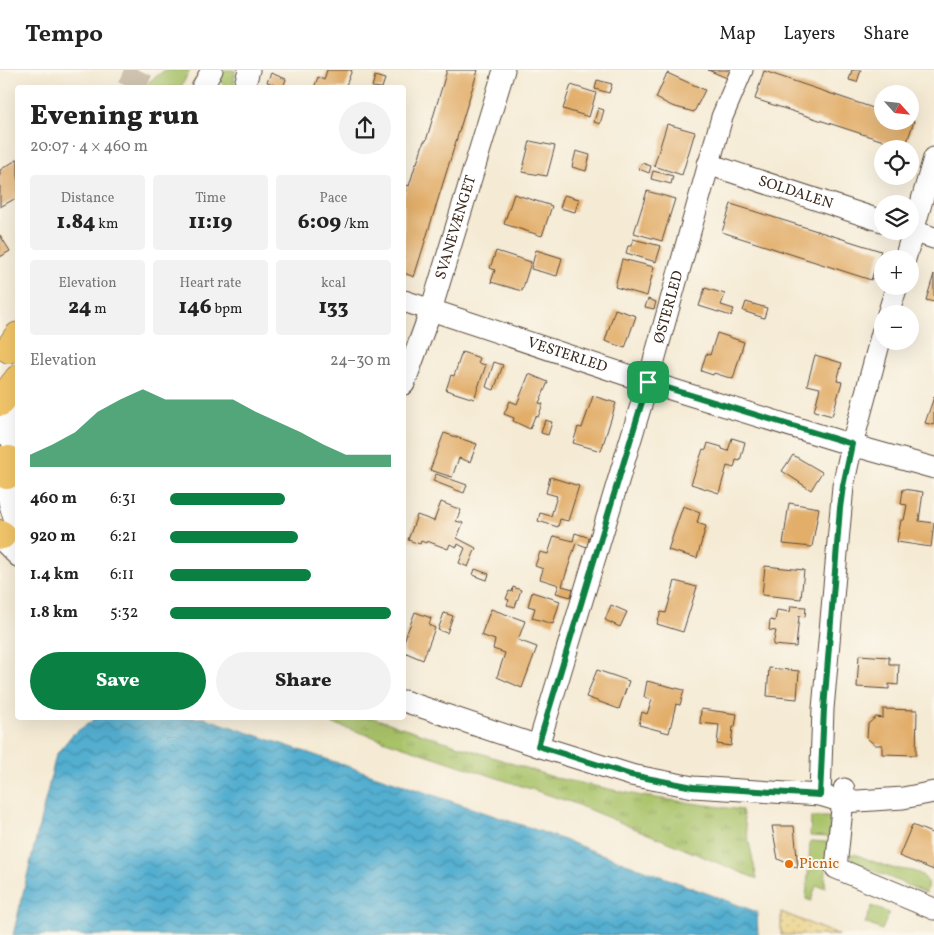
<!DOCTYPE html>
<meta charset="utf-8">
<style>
:root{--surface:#fff;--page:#f2f2f2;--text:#222;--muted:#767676;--line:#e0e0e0;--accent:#0b8043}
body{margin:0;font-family:Vollkorn,serif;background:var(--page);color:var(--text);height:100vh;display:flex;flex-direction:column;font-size:19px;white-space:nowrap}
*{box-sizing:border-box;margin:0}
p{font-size:16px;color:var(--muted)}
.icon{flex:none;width:28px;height:28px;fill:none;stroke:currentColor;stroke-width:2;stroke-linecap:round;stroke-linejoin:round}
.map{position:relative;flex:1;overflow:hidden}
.drawer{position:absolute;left:15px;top:15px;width:391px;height:635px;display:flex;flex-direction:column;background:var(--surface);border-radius:5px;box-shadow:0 5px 20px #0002}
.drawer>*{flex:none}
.needle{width:32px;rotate:117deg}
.tools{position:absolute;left:874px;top:15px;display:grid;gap:10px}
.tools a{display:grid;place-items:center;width:45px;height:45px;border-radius:50%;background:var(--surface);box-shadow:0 5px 20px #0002;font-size:25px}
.pin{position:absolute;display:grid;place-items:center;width:42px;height:42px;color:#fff;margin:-21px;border-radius:10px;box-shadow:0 2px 8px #0006}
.round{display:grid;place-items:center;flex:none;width:52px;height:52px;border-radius:26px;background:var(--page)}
.overview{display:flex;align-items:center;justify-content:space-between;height:85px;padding:0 15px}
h1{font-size:28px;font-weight:800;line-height:38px}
.stats{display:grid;grid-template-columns:repeat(3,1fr);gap:8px;height:85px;padding:5px 15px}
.stats div{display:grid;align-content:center;border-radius:5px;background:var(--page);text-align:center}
.stats b{font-size:21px;font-weight:800}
.stats small{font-size:14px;font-weight:400}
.stats p{font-size:14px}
.chart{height:140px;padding:10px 15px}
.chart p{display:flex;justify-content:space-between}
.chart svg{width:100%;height:90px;margin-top:5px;fill:var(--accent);opacity:.7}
.cta{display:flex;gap:10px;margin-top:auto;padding:10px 15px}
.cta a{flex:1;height:58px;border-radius:30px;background:var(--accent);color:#fff;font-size:20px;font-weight:800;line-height:58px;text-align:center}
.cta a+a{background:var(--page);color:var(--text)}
ul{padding:0 15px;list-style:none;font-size:16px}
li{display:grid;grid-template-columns:80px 60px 1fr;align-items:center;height:38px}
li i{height:12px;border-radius:6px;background:var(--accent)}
header{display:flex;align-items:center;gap:30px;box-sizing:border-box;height:70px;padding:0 25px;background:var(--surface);border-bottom:1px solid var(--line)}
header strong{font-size:24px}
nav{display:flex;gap:28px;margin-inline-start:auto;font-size:18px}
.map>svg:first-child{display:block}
</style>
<header>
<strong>Tempo</strong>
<nav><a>Map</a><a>Layers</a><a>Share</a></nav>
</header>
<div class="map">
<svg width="934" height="865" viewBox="0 0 934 865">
<defs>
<pattern id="sand-dots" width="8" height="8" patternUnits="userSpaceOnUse" patternTransform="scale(1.25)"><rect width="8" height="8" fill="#eeda9e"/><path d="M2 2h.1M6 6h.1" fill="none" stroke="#cdbb88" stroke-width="1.8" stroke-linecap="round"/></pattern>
<pattern id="park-tufts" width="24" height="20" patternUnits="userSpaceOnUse" patternTransform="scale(1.25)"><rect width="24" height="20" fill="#a8c268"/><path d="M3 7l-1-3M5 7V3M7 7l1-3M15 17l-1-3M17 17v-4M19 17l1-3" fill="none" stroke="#8a9e55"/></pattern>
<pattern id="water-waves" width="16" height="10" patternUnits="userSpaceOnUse" patternTransform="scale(1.25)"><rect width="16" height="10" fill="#52aed0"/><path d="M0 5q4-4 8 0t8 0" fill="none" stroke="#458ea8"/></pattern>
</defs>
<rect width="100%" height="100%" fill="#fbf7ec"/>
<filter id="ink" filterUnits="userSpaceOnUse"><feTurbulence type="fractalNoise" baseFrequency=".02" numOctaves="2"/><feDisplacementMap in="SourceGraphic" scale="10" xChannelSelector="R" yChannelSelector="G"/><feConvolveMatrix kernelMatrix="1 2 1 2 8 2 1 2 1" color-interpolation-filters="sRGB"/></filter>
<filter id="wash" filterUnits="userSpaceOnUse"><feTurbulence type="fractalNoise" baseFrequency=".0096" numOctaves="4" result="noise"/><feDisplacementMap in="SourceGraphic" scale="20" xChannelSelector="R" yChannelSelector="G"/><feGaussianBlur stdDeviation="1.12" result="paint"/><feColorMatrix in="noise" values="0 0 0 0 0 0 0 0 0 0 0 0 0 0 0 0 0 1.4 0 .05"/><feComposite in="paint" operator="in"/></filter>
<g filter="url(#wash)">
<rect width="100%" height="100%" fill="#f5ebd5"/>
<!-- green -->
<path fill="#a8c268" stroke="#727643" d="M165,0H190L181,17H142Z
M218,0H235L234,17H226L215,7Z
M811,747H830L829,767L810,766Z
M810,771L828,772L825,817L816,816L811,831L806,829L809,793Z
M851,784H855C867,789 879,794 892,798C901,800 918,799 925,808C929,812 927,818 926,823L853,792L850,788Z
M872,836L889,843L882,860L865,853Z"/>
<!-- sand -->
<path fill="url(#sand-dots)" stroke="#94825e" d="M781,842L838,865H781Z"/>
<!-- park -->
<path fill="url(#park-tufts)" stroke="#727643" d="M316,648H374L556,708L642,726L742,740L757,809L573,733Z"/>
<!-- water -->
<path fill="url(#water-waves)" stroke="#466c77" d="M96,648H205L545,763L757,842L758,865H13L56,685L72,665Z"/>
<g id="blocks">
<!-- building -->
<path fill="#e2ae6a" d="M327,0H352L345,18H314L318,7L324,10Z
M447,0H478L414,207L404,203V126L407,115L409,116L416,93H417L424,71H426Z
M708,0H730L727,8Z
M852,0H861L857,12L849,10Z
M764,1L882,41V51H910V50L914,51L905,78L755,29Z
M271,3L286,9L283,18L267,12Z
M667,3L705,20L694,42L672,36L656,28Z
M375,6L385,9L382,18L372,17Z
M597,10L612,14L609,23L595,19Z
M571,15L596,23L589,47L563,39Z
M598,38L604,40L600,54L594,52Z
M667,54L695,62L682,105L654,96Z
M530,71L555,76L547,106L522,102Z
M576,81L590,85L586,101L572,97Z
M18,89V127L0,137V100Z
M642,93L651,96L649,103L639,99Z
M653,101L673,106L671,114L651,109Z
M647,121L675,129L662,171L634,163Z
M514,124L552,136L542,166L504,154Z
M564,125L579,129L575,142L560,138Z
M731,134L881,181L871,210L722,162Z
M0,165L10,181L0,187Z
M633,169L661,176L656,192L626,183L628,176H631Z
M536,180L562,188L557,206L531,199Z
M496,181L531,192L522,221L491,212L495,200L490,198Z
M622,189L654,197L647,226L615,217Z
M934,204V232L926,230Z
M705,218L725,224L721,235L734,239L731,246L699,236Z
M648,229L656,232L654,239L645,237Z
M746,232L767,238L764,248L743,241Z
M615,239L636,246L625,278L605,271Z
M717,263L744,272L733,309L714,303L713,305L701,301L706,284L710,285Z
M462,282L480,288L478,293L486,295L474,329L446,320L451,305L454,306Z
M815,285L842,293L837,311L842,312L832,346L814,341L820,318L807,315Z
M494,292L503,295L494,320L486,317Z
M529,304L548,312L539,333L543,334L538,347L535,346L530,359L513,351L514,348L504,344L510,331L517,334Z
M593,326L616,333L601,381L573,373L578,357L582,358Z
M934,327V355L925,353Z
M545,350L552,352L548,365L541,363Z
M444,363L477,374L470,392L459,388L452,407L430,400Z
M732,368L745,372L740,391L736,390L734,398L727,396L719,423L691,414L703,379L706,380L708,373L722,377V379L728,381Z
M793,385L822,402L811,420L782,401Z
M436,404L467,415L464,423L433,411Z
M550,407L579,416L568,451L560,449L558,457L538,451L540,443L551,446L557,426L546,423Z
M903,419L923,422L919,451L934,453L931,477L897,472L901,450H904L907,435L901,434Z
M441,432L461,440L456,451L463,453L457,468L476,478L468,497L459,493L465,478L458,474L457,477L450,474L448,479L427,471L426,473L421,471L420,474L408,470L417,445L434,451Z
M789,433L819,438L812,477L783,474Z
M683,436L700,442L697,453L706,456L697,488L668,480Z
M575,463L590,468L587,477L576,473L562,516L573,519L571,527L556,523L559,515L540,509L543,499L535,496L540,482L548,484L554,466L573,471Z
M765,496L804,500L801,529L762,525Z
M475,499L489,504L487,510L473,505Z
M675,511L697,517L683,562L657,554L661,542L666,543Z
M513,517L521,520L515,537L507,535L509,530L506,529L509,521L512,522Z
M532,522L560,531L553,554L532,548L535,538L528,536Z
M611,535L627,542L620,557L605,550Z
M791,536L806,537L805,547L799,546L796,577L773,575L776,561L769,560L770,550L775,551L777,540L790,542Z
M491,539L525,551L518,570L537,577L522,618L497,607L505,583L493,579L495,570L481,565Z
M415,542L431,548L429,555L435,558L423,590L404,582V571Z
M444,543L453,546L447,563L438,560Z
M859,585L889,587V594H899L898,615L889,614V619L857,617Z
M769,598L799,601L797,629L767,626Z
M597,600L629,611L619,639L586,627Z
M647,611L684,620L680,635L676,634L669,663L639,655L642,642L647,644L652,630L644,627Z
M701,639L737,644L735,657H733L731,676L717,674L719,655L700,653Z
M883,639L917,640L916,685L882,684V675H875L867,668L868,654L876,647L883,648Z
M912,755L934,764V800L899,786Z
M772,756H794L798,798L778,789Z"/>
</g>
</g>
<g filter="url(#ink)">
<use href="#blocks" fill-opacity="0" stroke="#574739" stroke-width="1"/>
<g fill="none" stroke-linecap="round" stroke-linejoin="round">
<!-- highway-tunnel -->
<path stroke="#d0c4b0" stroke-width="28" stroke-dasharray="28 14" stroke-linecap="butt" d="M131,18L139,0"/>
<defs>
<g id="minor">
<path d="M202,18L212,0"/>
<path d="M244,18L249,0"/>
<path id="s1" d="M708,94L882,151"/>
<path d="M910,160L934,168"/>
<path d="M905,189L934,88"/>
<path id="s2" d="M404,231L648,312L852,375L934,398"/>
<path d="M888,244L897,216"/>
<path id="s3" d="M404,314L431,240L504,0"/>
<path d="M18,360C10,381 4,404 8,426C9,436 14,447 18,457"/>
<path d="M0,364L3,352L18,324"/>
<path d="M0,461L6,474L18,486"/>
<path d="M404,631L538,676L631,705L693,717L820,725L843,732L903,728L934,722"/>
<path id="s4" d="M538,676L648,312L722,47L742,0"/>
<path d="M844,719L836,798L934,839"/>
<path d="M820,725L823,639L843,416L852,375L882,263"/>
</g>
<path id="major" d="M0,332L18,309
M0,390H9
M0,464L2,465"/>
<path id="highway" d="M9,279L18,266
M7,405L18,398"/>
</defs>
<!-- minor casing -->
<use href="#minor" stroke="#574739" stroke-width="23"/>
<!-- major casing -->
<use href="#major" stroke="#574739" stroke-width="29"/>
<!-- highway casing -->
<use href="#highway" stroke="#574739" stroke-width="29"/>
<!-- minor -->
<use href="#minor" stroke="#fff" stroke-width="21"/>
<!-- major -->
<use href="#major" stroke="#f0c469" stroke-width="28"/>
<!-- highway -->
<use href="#highway" stroke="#f0c469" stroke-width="28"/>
</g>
</g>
<g fill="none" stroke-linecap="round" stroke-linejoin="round" filter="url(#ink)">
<defs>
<path id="route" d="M648,312L852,374L843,416L840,438L824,639L820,725L693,717L631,705L538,676Z"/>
</defs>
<!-- route casing -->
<use href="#route" stroke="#fff" stroke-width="10"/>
<!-- route -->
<use href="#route" stroke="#0b8043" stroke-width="6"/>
</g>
<!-- markers -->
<circle fill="#e8710a" stroke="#fbf7ec" stroke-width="2" cx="789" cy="794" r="5"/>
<g text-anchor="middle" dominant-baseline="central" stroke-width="4" stroke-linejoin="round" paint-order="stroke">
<!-- street labels -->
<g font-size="15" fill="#3b2a1e" stroke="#fbf7ec">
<text stroke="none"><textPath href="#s1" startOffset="92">SOLDALEN</textPath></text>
<text stroke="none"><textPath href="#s3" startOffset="165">SVANEVÆNGET</textPath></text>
<text stroke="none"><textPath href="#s4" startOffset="458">ØSTERLED</textPath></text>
<text stroke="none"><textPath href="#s2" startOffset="172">VESTERLED</textPath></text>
</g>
<!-- food labels -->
<g font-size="15" fill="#c56008" stroke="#fbf7ec" text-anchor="start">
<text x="799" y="794">Picnic</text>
</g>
</g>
</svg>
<div class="tools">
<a><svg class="needle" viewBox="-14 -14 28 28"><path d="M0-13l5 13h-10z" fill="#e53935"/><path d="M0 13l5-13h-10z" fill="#767676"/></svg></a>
<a><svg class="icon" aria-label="locate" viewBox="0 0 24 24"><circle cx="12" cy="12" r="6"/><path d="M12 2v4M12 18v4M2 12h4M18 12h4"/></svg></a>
<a><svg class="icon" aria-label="layers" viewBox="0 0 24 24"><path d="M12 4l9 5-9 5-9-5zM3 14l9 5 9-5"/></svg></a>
<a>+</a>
<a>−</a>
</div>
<div class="pin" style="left:648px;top:312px;background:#1e9e55"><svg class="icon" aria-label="arrive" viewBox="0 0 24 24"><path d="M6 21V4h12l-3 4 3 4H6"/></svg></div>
<section class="drawer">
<div class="overview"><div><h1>Evening run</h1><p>20:07 · 4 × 460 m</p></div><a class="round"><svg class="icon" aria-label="share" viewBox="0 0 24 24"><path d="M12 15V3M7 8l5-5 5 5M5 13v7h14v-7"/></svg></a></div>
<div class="stats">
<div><p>Distance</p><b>1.84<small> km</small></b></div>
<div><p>Time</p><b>11:19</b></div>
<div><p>Pace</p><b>6:09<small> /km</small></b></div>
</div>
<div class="stats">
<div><p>Elevation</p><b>24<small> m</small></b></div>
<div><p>Heart rate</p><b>146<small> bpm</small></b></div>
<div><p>kcal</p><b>133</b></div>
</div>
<div class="chart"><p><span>Elevation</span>24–30 m</p>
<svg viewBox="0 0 160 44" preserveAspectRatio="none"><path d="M0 44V38L10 33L20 27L30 17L40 11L50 6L60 11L70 11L80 11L90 11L100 17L110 22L120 27L130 33L140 38L150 38L160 38V44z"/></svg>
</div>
<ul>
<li><b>460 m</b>6:31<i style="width:52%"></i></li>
<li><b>920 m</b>6:21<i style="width:58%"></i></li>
<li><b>1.4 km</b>6:11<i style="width:64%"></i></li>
<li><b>1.8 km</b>5:32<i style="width:100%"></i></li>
</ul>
<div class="cta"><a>Save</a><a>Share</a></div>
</section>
</div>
